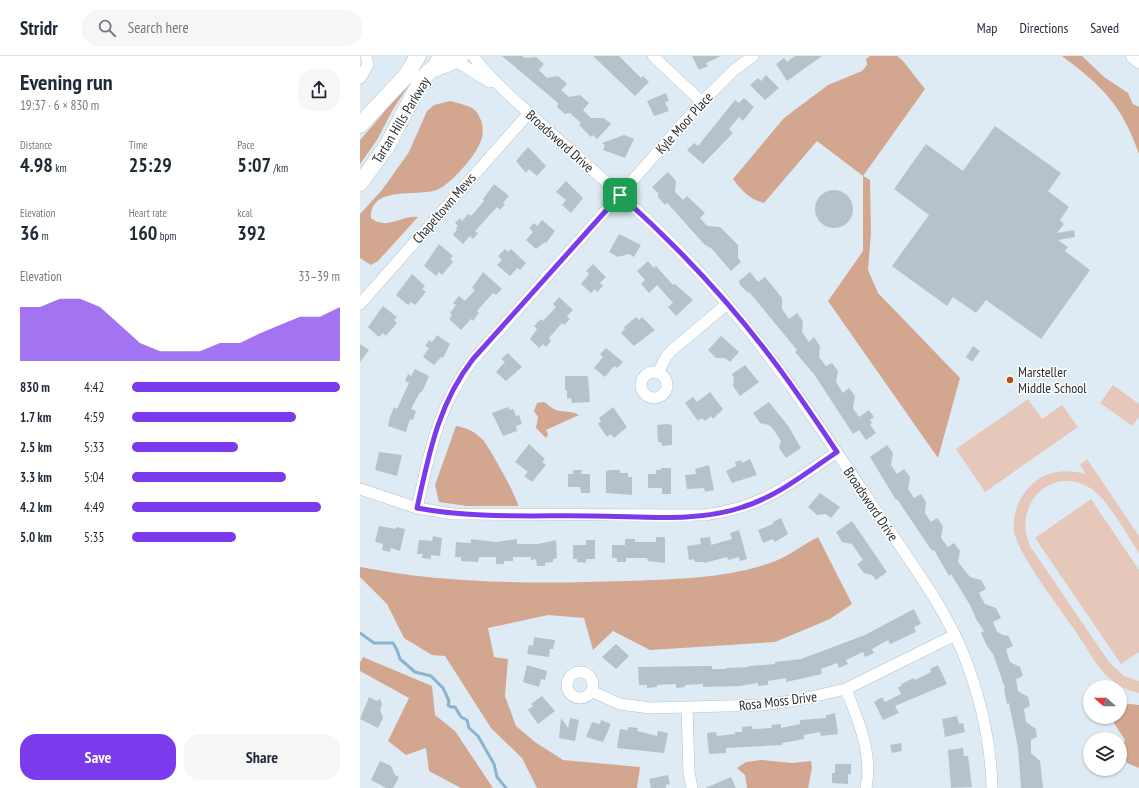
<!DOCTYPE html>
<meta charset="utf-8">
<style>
:root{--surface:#fff;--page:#f6f6f7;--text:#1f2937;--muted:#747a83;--line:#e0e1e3;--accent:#7c3aed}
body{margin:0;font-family:"PT Sans Narrow",sans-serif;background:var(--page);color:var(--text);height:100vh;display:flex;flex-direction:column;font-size:15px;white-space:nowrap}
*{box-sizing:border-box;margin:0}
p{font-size:13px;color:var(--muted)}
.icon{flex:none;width:22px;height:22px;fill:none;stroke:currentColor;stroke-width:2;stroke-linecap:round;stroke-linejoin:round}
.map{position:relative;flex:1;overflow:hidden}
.side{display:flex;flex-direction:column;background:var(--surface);width:360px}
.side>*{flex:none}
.needle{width:26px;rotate:291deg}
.buttons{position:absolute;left:723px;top:624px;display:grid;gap:8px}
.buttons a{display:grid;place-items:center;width:44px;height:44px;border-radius:50%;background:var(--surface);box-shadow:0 1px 3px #0004;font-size:20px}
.pin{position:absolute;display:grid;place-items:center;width:34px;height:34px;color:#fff;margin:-17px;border-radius:8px;box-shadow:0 2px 6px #0006}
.round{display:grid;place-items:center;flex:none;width:42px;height:42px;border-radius:16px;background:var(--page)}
.summary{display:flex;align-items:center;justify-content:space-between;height:68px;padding:0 20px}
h1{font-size:22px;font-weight:800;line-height:30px}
.metrics{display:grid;grid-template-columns:repeat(3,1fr);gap:6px;height:68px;padding:4px 20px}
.metrics div{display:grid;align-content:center}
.metrics b{font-size:20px;font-weight:800}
.metrics small{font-size:11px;font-weight:400}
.metrics p{font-size:11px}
.chart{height:112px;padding:8px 20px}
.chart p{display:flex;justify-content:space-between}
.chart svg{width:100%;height:72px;margin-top:4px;fill:var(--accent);opacity:.7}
.button{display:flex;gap:8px;margin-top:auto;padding:8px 20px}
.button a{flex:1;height:46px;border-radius:16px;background:var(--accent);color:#fff;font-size:16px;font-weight:800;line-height:46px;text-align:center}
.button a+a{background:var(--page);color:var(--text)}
ul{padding:0 20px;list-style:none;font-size:13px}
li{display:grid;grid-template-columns:64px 48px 1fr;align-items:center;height:30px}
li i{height:10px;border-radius:5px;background:var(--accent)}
header{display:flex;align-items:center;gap:24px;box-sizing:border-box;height:56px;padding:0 20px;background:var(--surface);border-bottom:1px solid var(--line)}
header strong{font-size:19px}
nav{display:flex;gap:22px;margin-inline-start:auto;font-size:14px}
.search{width:280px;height:36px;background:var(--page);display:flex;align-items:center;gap:10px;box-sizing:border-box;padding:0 14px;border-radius:16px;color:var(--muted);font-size:15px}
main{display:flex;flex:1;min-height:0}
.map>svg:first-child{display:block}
</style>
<header>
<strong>Stridr</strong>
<div class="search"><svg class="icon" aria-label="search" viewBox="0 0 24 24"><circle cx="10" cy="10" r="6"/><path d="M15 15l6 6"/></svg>Search here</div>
<nav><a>Map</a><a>Directions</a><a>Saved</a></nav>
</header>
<main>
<section class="side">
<div class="summary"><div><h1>Evening run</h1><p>19:37 · 6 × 830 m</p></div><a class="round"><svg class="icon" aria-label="share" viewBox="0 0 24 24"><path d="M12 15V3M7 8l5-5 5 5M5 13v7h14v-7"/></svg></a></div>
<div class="metrics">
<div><p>Distance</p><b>4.98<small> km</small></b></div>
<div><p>Time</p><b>25:29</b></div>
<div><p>Pace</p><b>5:07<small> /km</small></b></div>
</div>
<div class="metrics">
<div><p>Elevation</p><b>36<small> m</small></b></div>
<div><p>Heart rate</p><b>160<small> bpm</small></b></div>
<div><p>kcal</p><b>392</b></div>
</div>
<div class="chart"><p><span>Elevation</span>33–39 m</p>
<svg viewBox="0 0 160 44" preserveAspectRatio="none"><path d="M0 44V11L10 11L20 6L30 6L40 11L50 22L60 33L70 38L80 38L90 38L100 33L110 33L120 27L130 22L140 17L150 17L160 11V44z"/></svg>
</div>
<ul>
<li><b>830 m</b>4:42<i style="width:100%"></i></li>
<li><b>1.7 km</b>4:59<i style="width:79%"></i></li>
<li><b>2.5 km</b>5:33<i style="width:51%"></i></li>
<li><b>3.3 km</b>5:04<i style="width:74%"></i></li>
<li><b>4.2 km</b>4:49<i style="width:91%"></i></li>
<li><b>5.0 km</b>5:35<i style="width:50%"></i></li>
</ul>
<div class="button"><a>Save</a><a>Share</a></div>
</section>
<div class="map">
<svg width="779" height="732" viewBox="0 0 779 732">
<rect width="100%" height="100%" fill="#deebf4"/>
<!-- green -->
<path fill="#e6c8ba" d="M753,329L779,348V361L772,370L740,347Z
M668,343L682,363L702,349L718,371L625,436L596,393Z
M727,403L779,480V497C767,479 747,442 730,432C690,408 652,450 670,490L749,606L764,620L779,625V637C768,635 758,630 749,622C735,609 725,589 714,573C699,551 658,499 654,475C652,457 660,440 672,428C688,414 706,413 726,418L720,409Z
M731,443L779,514V596L761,608L675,482Z"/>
<!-- forest -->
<path fill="#d3a690" d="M510,0H537L543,5L565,33L503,120L510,124L511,176L508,214L518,237L600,322L578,402L468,245L503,195V120L457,85L404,147C389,143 382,135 373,123L424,62L468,29L502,15L507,9L506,3Z
M702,0H722L744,21L768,37L773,48L779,51V98C762,49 743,31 702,0Z
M54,15V21L32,55L17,84L0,108V84L21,60Z
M90,45C99,48 113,49 118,58C122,65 124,73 122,81C119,97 91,128 77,134C57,141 10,129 11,162C27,175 41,159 58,161L18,205L11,209L0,202V158L22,134L49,96L67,55L74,49Z
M183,346C188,347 189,351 194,353C201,357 211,354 219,359L186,374L188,378L186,382L176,372L178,361L174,355L177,347Z
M96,370C108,372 115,376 123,384C128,389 159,444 158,450H107L79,446L75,429Z
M458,481L492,548L470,563L415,586L290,594L253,575L233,594L224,562L188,559L128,572L134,601L148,603L145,640L156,670L175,686L203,704L280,711L277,732H177L162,702L131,672L85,600L72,599L44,582L27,548L0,521V511C87,528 178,528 266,525C314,523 363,523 410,507C426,502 442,489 458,481Z
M3,601L72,630L75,659L95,675L133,732H101L69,715L66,692L46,699L28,685L49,642L0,615V607Z
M770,648L779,649V712L767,707C763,698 761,693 765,684L750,661H760V650Z
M401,704L432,707L451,705L452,712L448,732H387L385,719L377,712L386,706Z"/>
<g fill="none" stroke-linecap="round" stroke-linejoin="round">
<!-- stream -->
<path stroke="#88b4cf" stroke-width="3" d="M0,577L14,587H33L37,594L40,603L55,616L71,620L83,632L89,645L88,649L91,651H95L101,661L107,664L109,672L118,680L134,708L137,721L146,732"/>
</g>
<!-- building -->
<path fill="#b5c2ca" d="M142,0H162L165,2L176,1L184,8L179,14L187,22L198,20L207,28L201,34L209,41L220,39L229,47L223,54L231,62H244L251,68L237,83L233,79L231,81L219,69L221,67L210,57L205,58L197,51L198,47Z
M233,0H259L281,22L283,20L289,26L275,40Z
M332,0H361L346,7L348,10L339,14Z
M435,0H462L427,25L416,8L424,2L427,6Z
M406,19L419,32L405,44L390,29L398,22L401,25Z
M306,37L309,45L305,46L309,55L294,60L287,45Z
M384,42L394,51L383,65L379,61L369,73L373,77L343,108L327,94L334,87L338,90L375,44L379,47Z
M635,70L701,117L688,135L709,151L700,164L704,168L697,177L714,174L715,181L698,184L708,191L705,195L730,214L681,283L626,244L616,257L593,241L587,250L532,210L569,159L534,133L566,88L603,115Z
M264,79L274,83L265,102L243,94L245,89L242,87Z
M168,91L186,110L177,120L169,113L166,117L156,105Z
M308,116L316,125L315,136L323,144L327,140L345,157L340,162L347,170L360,171L378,189V202L381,206L371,215L352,193L344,188L309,149L307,147L305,149L298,141V137L292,131Z
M206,125L223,142L211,157L202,149L206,144L196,136Z
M134,128L149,140L143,147L145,148L140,154L137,151L115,175L118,177L113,183L110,180L103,188L93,179L97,173L96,172L98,170L95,167L100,162L102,165L108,158L111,160L124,145L123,143Z
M455 153a19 19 0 1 1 38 0a19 19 0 1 1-38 0Z
M182,164L195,175L186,187L185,186L176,193L166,184L173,176L169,172L174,167L177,170Z
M259,178L281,189L274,201L269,198L258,201L249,196Z
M79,188L93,200L90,203L93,206L82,219L79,216L76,220L64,210Z
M145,193L148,196L151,193L166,207L160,214L157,212L150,220L137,209L142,204L138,200Z
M288,205L294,212L296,210L313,229L315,228L333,244L316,260L308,251L313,247L297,229L289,237L281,228L285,224L277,215Z
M233,208L246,221L240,227L243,230L237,236L235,233L231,237L221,228L229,218L226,215Z
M123,216L142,233L136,239L133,237L117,255L119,257L113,265L111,263L101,274L89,263L92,259L90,257L96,249L93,247L99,240L105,245L115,234L112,232Z
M390,216L398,226L405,221L422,242V253L429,263L437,257L443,265L442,276L449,286L454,281L460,290L459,301L466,310L472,307L478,315L476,326L483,337L489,332L495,340L493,352L499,361L509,354L514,361L510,364L512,367L510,369L516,377L506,384L499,374L493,378L454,318L435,296L437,294L390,237L387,236L380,229L379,225Z
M52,218L65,230L62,233L66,236L55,249L51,246L48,249L36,239Z
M199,241L213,254L207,260L210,263L204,269L202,267L189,282L191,285L186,291L183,288L179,292L170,283L177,273L174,270L181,263L183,265L196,251L193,248Z
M23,250L37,261L34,264L37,267L26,280L23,277L19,281L8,271Z
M276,261L279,264L282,261L295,274L274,290L261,277L265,273L264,271Z
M77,279L90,288L83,302L81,301L74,309L63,301L69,292L65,290L69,284L72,286Z
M361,280L379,296L370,306L365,302H356L348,294Z
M0,288L9,294L0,306Z
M613,290L620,295L612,306L606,301Z
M246,292L263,306L257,312L254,310L245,321L234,312L243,301L240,298Z
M148,297L162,311L146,325L136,316L145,306L141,303Z
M385,309L399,326L380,340L373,330L374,322L372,318Z
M55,313L69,320L63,334L59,338L51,353L56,355L53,364L50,363L46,376L28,370L29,364L34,351L37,353L49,327L45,325L48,318L51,320Z
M205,320H228L230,346L212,347L211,342L207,343V334H205Z
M350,336L363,353L353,363L351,360L345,365L342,362L338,365L325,347L333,341L337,346Z
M409,346L429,371L441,392L426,402L419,392L421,385L413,373L409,369L400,367L393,357Z
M148,351L150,354L153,353L156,360L159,359L162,368L156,370L157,375L143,380L132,357Z
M253,351L267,371L254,382L251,378L247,381L238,368L241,365L239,362Z
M307,368L312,369V389L302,390L301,386H298L297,369Z
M169,388L185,403L182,406L186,409L172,426L164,420L168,416L155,406Z
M527,389L533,397L531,409L537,418L544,413L550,421L548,433L554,442L561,438L566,446L565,457L571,466L577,462L583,470L581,482L588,491L594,487L600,495L598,506L610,521L621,524L626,533L619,537L625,548L636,552L641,562L633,566L637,576L646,580L648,579L653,590L646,593L650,606L660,611L663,620L656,623L658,635L668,641L670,650L664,653L666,666L676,673L677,681L671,684V697L680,705L683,732H661L658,692L649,647L647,648L644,633L645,632L633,598L627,590L621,577L624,575L616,563L610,549L591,518L589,520L574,494L572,495L537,443L536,444L510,401Z
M19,396L42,399L37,420L15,414Z
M390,403L397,419L372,427L366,415L376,410L375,406L381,404L382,407Z
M349,409L354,434L345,436L344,432L327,433L325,419L336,418L335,413Z
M301,412H311V438H302V432H288V418H296V414H301Z
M213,414H222L221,418H230V437H221L220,431H208V418H213Z
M251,414H260V417H268V421H272V439L246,437V415Z
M460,437L480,451L471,462L466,458L457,459L448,451Z
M421,462L428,478L415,486L413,483L403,487L398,474L413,468V466Z
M492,465L527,516L516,524L512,519L504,517L497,508L503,504L492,488L482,486L476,476Z
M19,470L36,473V471L45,473L40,495L31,492L30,496L22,494L23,488L15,486Z
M379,474L387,503L380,505L379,501L368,504L367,501L344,507L343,506H335L334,503L329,504L327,490L341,488L340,482L350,481L351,489L372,483L370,477Z
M73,480L82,482L80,500L71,499V503L62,502L63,498H57L59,484L72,485Z
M296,481H305V507L288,505L287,502H266V506H257V502H252V489H265V483H275V486H296Z
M111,483L136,486L157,483V488H178L196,484L197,502L193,503V506L185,507V510H177L176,503L171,504V501H153V505H144V508H136V501H119L118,506L101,505V501H95L96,486L111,487Z
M226,484H235V503H226V507L217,506V503H213V489H226Z
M554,553L561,568L554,571L556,576L530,588L528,584L512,593L514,597L505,601L503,596L486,604L488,608L479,612L477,607L461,613L462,618L426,626V622L408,625V629L398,630V627L380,630L343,631V628L325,629V631L316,632V628L297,629V631L287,632V629H279L278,611L344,610H352V613H366V612L389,611L388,610L415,608V606L441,603L505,579Z
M174,581L195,584L193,593H190L189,601L167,598L169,589L173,590Z
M256,588L269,600L256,613L242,601Z
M167,609L187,615L185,624L181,623L179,631L163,626Z
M578,609L587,628L535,650L539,657L523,664L514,646L522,641L525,646L541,638L538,631L542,630L541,628L554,622L555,624L571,616L570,613Z
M182,640L195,655L178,668L168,654L173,650L171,648Z
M9,641L17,645L20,643L22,648L20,654L23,662L18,672L0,663Z
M475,657L478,678L461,680L460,676L444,679V683L422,687V689L366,692V697L349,698L347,677L356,676L357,680L375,678V676H382V671L392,670V673L412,672L411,669L421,668V672L440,668V664L466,662V659Z
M597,660L599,668L603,667L605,676L585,681L582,663Z
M201,662L208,672L210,662L219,664L215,685L199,682Z
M241,664L251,668L243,686L226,681L232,666L240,668Z
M268,671L278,672L277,675L297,680L298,675L308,677L304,697L257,692L260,673L268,674Z
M541,687L542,695L532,697L530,689Z
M603,692L604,700H608L612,731L591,732L588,694Z
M20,705L31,710L35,719L39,721L33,732H26L11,724Z
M475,708H491V718H488V728L472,727V717H475Z
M308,719L310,728L306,729V732H291L289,723Z
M371,721L376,732H345Z"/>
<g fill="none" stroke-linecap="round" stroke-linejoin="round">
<defs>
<path id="street" d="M113,0C135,28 162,51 188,74C228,110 269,145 307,183C390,264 453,360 517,456C548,503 584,549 605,602C621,644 631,687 632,732
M293,0L342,46
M96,5L130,26
M0,22L8,9L6,0
M0,248L169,57
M281 329a13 13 0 1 1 26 0a13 13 0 1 1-26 0Z
M298,317L306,301L311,295L367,248
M0,433L57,452L93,458L344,459C402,452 430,428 477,396
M57,452C70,395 77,353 112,305L342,46L373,15L393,0
M207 629a13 13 0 1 1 26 0a13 13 0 1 1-26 0Z
M486,633C498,665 513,696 506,732
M231,635L260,648L290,652L402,649L438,644L486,633L595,579
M327,652L329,717L332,732"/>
<path id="secondary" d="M774,0L779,4
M77,7C86,9 95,6 101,0
M0,69L46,20L58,0
M0,127L27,90L62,23L71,14L87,8"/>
</defs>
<!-- street casing -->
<use href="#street" stroke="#b6c3cb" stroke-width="12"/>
<!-- secondary casing -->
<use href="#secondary" stroke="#b6c3cb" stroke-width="17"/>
<!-- street -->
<use href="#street" stroke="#fff" stroke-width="11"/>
<!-- secondary -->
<use href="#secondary" stroke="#fff" stroke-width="16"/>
</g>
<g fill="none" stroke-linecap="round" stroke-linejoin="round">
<defs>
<path id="route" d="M260,139C315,188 365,241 409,299C433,330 455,363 477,396C447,416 418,440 383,451C336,467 282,460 232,460C174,459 115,463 57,452C69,398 78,348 113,303Z"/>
</defs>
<!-- route casing -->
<use href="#route" stroke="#fff" stroke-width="8"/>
<!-- route -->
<use href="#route" stroke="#7c3aed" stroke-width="5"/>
</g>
<!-- markers -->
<circle fill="#b1500e" stroke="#fff" stroke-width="1.5" cx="650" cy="324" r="4"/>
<g text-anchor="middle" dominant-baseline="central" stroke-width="3" stroke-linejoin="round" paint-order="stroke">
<!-- street labels -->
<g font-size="14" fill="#2b3033" stroke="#fff">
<text transform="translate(41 64) rotate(-59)">Tartan Hills Parkway</text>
<text transform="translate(324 67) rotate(-48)">Kyle Moor Place</text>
<text transform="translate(200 85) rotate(42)">Broadsword Drive</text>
<text transform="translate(84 152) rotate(-49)">Chapeltown Mews</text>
<text transform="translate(511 448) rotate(56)">Broadsword Drive</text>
<text transform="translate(418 645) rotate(-7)">Rosa Moss Drive</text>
</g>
<!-- poi labels -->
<g font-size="14" fill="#2b3033" stroke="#fff" text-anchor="start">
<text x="658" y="316">Marsteller<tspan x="658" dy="16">Middle School</tspan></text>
</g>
</g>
</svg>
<div class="buttons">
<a><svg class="needle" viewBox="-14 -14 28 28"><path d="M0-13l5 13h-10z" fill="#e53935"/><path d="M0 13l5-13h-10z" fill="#747a83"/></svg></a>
<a><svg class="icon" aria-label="layers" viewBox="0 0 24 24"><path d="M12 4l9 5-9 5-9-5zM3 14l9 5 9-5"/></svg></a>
</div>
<div class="pin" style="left:260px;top:139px;background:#1e9e55"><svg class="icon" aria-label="arrive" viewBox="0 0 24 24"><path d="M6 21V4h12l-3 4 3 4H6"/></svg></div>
</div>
</main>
